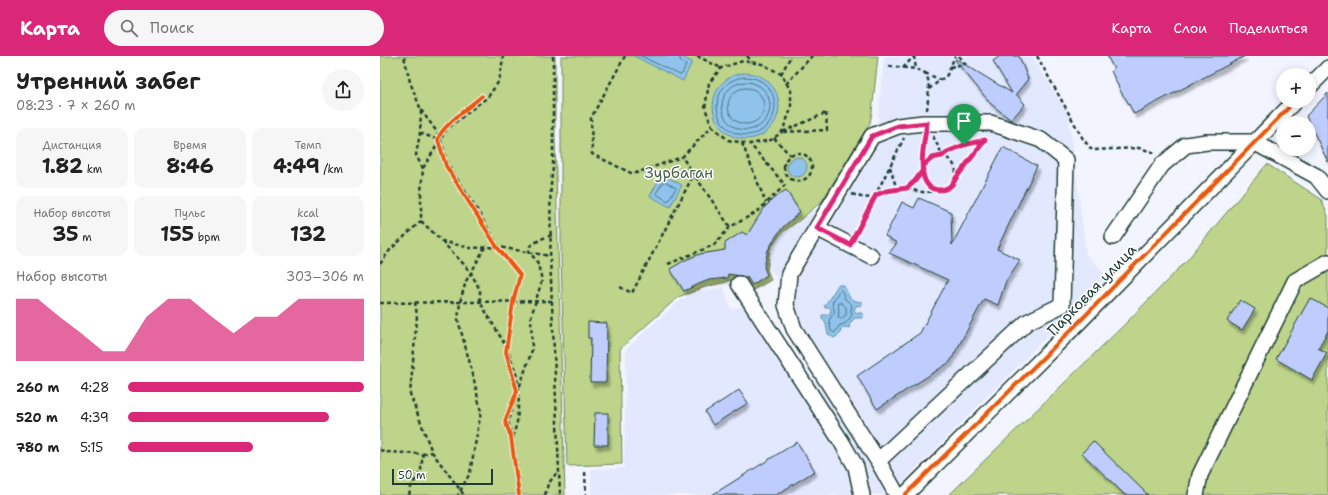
<!DOCTYPE html>
<html lang="ru">
<meta charset="utf-8">
<style>
:root{--surface:#fff;--page:#f6f6f6;--text:#222;--muted:#767676;--accent:#db2777}
body{margin:0;font-family:"Shantell Sans",sans-serif;background:var(--page);color:var(--text);height:100vh;display:flex;flex-direction:column;font-size:15px;white-space:nowrap}
*{box-sizing:border-box;margin:0}
p{font-size:13px;color:var(--muted)}
.icon{flex:none;width:22px;height:22px;fill:none;stroke:currentColor;stroke-width:2;stroke-linecap:round;stroke-linejoin:round}
.map{position:relative;flex:1;overflow:hidden}
.panel{display:flex;flex-direction:column;background:var(--surface);width:380px}
.panel>*{flex:none}
.controls{position:absolute;left:896px;top:12px;display:grid;gap:8px}
.controls a{display:grid;place-items:center;width:40px;height:40px;border-radius:50%;background:var(--surface);box-shadow:0 2px 10px #0003;font-size:20px}
.scale{position:absolute;left:12px;bottom:10px;width:101px;box-sizing:border-box;padding-left:4px;border:2px solid #1f3d34;border-top:0;font-size:11px;line-height:14px;white-space:nowrap;color:#1f3d34;-webkit-text-stroke:3px #fff;paint-order:stroke}
.pin{position:absolute;display:grid;place-items:center;width:34px;height:34px;color:#fff;margin:-41px -17px;border-radius:50% 50% 50% 0;rotate:-45deg;box-shadow:0 0 4px #0007}
.pin .icon{rotate:45deg}
.round{display:grid;place-items:center;flex:none;width:42px;height:42px;border-radius:21px;background:var(--page)}
.summary{display:flex;align-items:center;justify-content:space-between;height:68px;padding:0 16px}
h1{font-size:22px;font-weight:700;line-height:30px}
.metrics{display:grid;grid-template-columns:repeat(3,1fr);gap:6px;height:68px;padding:4px 16px}
.metrics div{display:grid;align-content:center;border-radius:10px;background:var(--page);text-align:center}
.metrics b{font-size:20px;font-weight:700}
.metrics small{font-size:11px;font-weight:400}
.metrics p{font-size:11px}
.chart{height:112px;padding:8px 16px}
.chart p{display:flex;justify-content:space-between}
.chart svg{width:100%;height:72px;margin-top:4px;fill:var(--accent);opacity:.7}
ul{padding:0 16px;list-style:none;font-size:13px}
li{display:grid;grid-template-columns:64px 48px 1fr;align-items:center;height:30px}
li i{height:10px;border-radius:5px;background:var(--accent)}
header{display:flex;align-items:center;gap:24px;box-sizing:border-box;height:56px;padding:0 20px;background:var(--accent);color:#fff}
header strong{font-size:19px}
nav{display:flex;gap:22px;margin-inline-start:auto;font-size:14px}
.search{width:280px;height:36px;background:var(--page);display:flex;align-items:center;gap:10px;box-sizing:border-box;padding:0 14px;border-radius:22px;color:var(--muted);font-size:15px}
main{display:flex;flex:1;min-height:0}
.map>svg:first-child{display:block}
</style>
<header>
<strong>Карта</strong>
<div class="search"><svg class="icon" aria-label="search" viewBox="0 0 24 24"><circle cx="10" cy="10" r="6"/><path d="M15 15l6 6"/></svg>Поиск</div>
<nav><a>Карта</a><a>Слои</a><a>Поделиться</a></nav>
</header>
<main>
<section class="panel">
<div class="summary"><div><h1>Утренний забег</h1><p>08:23 · 7 × 260 m</p></div><a class="round"><svg class="icon" aria-label="share" viewBox="0 0 24 24"><path d="M12 15V3M7 8l5-5 5 5M5 13v7h14v-7"/></svg></a></div>
<div class="metrics">
<div><p>Дистанция</p><b>1.82<small> km</small></b></div>
<div><p>Время</p><b>8:46</b></div>
<div><p>Темп</p><b>4:49<small> /km</small></b></div>
</div>
<div class="metrics">
<div><p>Набор высоты</p><b>35<small> m</small></b></div>
<div><p>Пульс</p><b>155<small> bpm</small></b></div>
<div><p>kcal</p><b>132</b></div>
</div>
<div class="chart"><p><span>Набор высоты</span>303–306 m</p>
<svg viewBox="0 0 160 44" preserveAspectRatio="none"><path d="M0 44V6L10 6L20 17L30 27L40 38L50 38L60 17L70 6L80 6L90 17L100 27L110 17L120 17L130 6L140 6L150 6L160 6V44z"/></svg>
</div>
<ul>
<li><b>260 m</b>4:28<i style="width:100%"></i></li>
<li><b>520 m</b>4:39<i style="width:85%"></i></li>
<li><b>780 m</b>5:15<i style="width:53%"></i></li>
</ul>
</section>
<div class="map">
<svg width="948" height="439" viewBox="0 0 948 439">
<defs>
<filter id="shadow"><feDropShadow dx="2.5" dy="4.5" stdDeviation="1" flood-color="#0004"/></filter>
</defs>
<rect width="100%" height="100%" fill="#f2f5ff"/>
<filter id="ink" filterUnits="userSpaceOnUse"><feTurbulence type="fractalNoise" baseFrequency=".025" numOctaves="2"/><feDisplacementMap in="SourceGraphic" scale="8" xChannelSelector="R" yChannelSelector="G"/><feConvolveMatrix kernelMatrix="1 2 1 2 8 2 1 2 1" color-interpolation-filters="sRGB"/></filter>
<g filter="url(#ink)">
<!-- built -->
<path fill="#e2e9ff" d="M504,0H652L689,60L706,198L727,220L510,439H488L482,411L413,287L406,267L400,225L390,214L392,196L403,178L442,149L498,64Z
M344,231L351,253L366,250L472,415L475,439H211V413L244,412L246,294L266,274L301,244L322,235Z"/>
<!-- green -->
<path fill="#bed48a" stroke="#6e885f" d="M0,0H175V81L185,439H0Z
M181,0H498L492,56L490,67L442,145L420,164L402,176L390,193L387,213L391,224L371,235L365,226L347,224L346,226L325,231L298,241L240,293L242,408L187,410L181,199Z
M887,108L941,143L948,160V439H569L747,266L807,204Z"/>
<!-- water -->
<path fill="#8fc3ec" stroke="#628da2" d="M254,0H300L312,6L303,25Z
M333 50a33 33 0 1 1 66 0a33 33 0 1 1-66 0Z
M407 111a10 10 0 1 1 20 0a10 10 0 1 1-20 0Z
M282,118L302,129L290,151L270,140Z
M458,229H464C470,241 467,244 482,246V249L476,250L474,254L477,257H483V262H475L470,267L469,272L465,271L461,273L460,278L454,282L448,278L445,265L442,262V259H447L450,257L451,253L449,251H444Z"/>
<g fill="none" stroke-linecap="round" stroke-linejoin="round">
<!-- shore -->
<path stroke="#4c737e" stroke-width="1" d="M261,0L300,19L302,18L306,9L300,4V0
M337 50a29 29 0 1 1 58 0a29 29 0 1 1-58 0Z
M342 50a24 24 0 1 1 48 0a24 24 0 1 1-48 0Z
M348 50a18 18 0 1 1 36 0a18 18 0 1 1-36 0Z
M284,125L296,132L288,145L276,138Z
M461,234L462,235L465,243L472,249L471,254L472,259L466,267L459,270L456,275L454,277L451,275L449,264C455,255 456,258 452,247L459,235Z
M459,247H462L466,251V259L461,263L459,262Z"/>
</g>
<!-- building -->
<path fill="#becdfe" stroke="#1f3d34" filter="url(#shadow)" d="M620,0H639L648,23L636,38L645,48L631,64L611,48L575,4L576,3L632,37L613,5Z
M727,0H865L754,58L746,43L742,38L731,15L734,13Z
M948,37V106L926,60Z
M623,91L657,110L617,193L640,204L626,225L618,249L604,243L570,306L497,353L477,320L540,277L568,224L509,197L517,187L505,180L522,146L534,152L539,142L571,156L572,189Z
M406,134L420,156L404,170L397,179L388,194L384,211L387,219L372,229L367,221L348,218L347,222L329,224L319,228L304,235L290,213L305,204L320,198L345,194V187L362,176L367,179L384,152L394,142Z
M930,242L948,252V275L938,292L947,297L932,324L896,303Z
M860,244L875,253L862,274L847,265Z
M208,266L227,267L226,326H210L211,282H208Z
M359,334L368,347L333,369L325,356Z
M215,357H228V389H214Z
M713,385L768,439H745L702,397Z
M417,386L435,415L396,439H332Z"/>
<g fill="none" stroke-linecap="round" stroke-linejoin="round">
<defs>
<path id="minor" d="M929,31L948,12
M437,172L491,200
M733,181L782,109L806,89L827,86H874L936,120L948,135
M359,228L461,385L476,411L482,439
M498,405L647,266L682,249L686,104L661,84L611,67H543L518,70L492,80L409,218L406,249L414,273L498,405L517,439
M525,439L699,266L915,45
M816,439L820,419L915,225L948,206"/>
</defs>
<!-- minor casing -->
<use href="#minor" stroke="#1f3d34" stroke-width="18"/>
<!-- path -->
<path stroke="#1f3d34" stroke-width="2.5" stroke-dasharray="4 3" stroke-linecap="butt" d="M173,0V112C168,141 172,170 170,200L180,439
M245,0L211,62L212,98L253,118L302,101
M317,0L341,12
M367,0L372,6
M534,0L536,13
M579,0L588,11
M657,0L703,83L712,94L759,92L776,97
M509,10L536,13L545,17L548,23L549,33
M570,11L585,8
M523,12L534,0
M545,17L561,24
M401,18L411,0
M406,28L432,0
M41,54L57,76L61,85
M547,54L549,33L567,19L575,0
M446,57L447,74L402,76Z
M332,70L348,84L370,88L391,84L402,76L411,53V35L401,18L382,8L363,5L341,12L329,27L325,52L332,70L302,101L350,171
M40,77L61,85L68,109L96,152L119,191L170,200
M553,80L563,100C574,91 591,88 605,84
M394,82L410,99
M362,87L386,147
M404 111a14 14 0 1 1 28 0a14 14 0 1 1-28 0Z
M542 117a17 17 0 1 1 34 0a17 17 0 1 1-34 0Z
M510,111L517,134
M43,112L67,73L97,49L108,41L119,25L122,9L123,0
M576,121L605,84
M527,132C537,136 547,138 557,134
M472,138L481,141L491,142L507,135L527,132L535,125L543,114V98L545,80
M41,165L62,185L90,192L119,191
M476,178L524,82
M62,185C71,196 82,205 91,217L86,225L80,246L78,264L92,315L101,356L90,417L78,439
M105,191L91,217L100,234V246L127,292L136,317L139,334
M0,208L10,194L41,165V136L43,113L36,99L40,77L41,54L30,26L24,0
M288,208L334,189L350,171L377,156L405,129L370,88
M240,231L252,237L314,118
M35,246L37,260L30,338L52,396L84,439
M0,247L173,245
M133,381L137,366L139,339
M0,394L7,396L43,398L41,414L31,431L29,439
M43,398L52,396
M205,416L206,439
M141,439L133,382L128,365L152,294L151,261L162,224L157,205L149,196L150,190L161,183L172,179
M165,439L168,428L179,414"/>
<!-- minor -->
<use href="#minor" stroke="#fff" stroke-width="15"/>
<defs>
<path id="cycleway" d="M102,40C92,49 59,72 58,84L66,110L117,191L140,219L133,246L126,296L137,335L125,365L131,381L139,439
M525,439L699,266L915,45"/>
</defs>
<!-- cycleway casing -->
<use href="#cycleway" stroke="#fff" stroke-width="6"/>
<!-- cycleway -->
<use href="#cycleway" stroke="#e8590c" stroke-width="4"/>
</g>
</g>
<g fill="none" stroke-linecap="round" stroke-linejoin="round" filter="url(#ink)">
<defs>
<path id="route" d="M584,89L567,96L562,100L552,102L544,109L543,114L535,125L527,132L506,135L496,139L470,189L437,172L492,80L518,70L547,67C545,83 532,133 559,134C567,134 573,129 576,122L605,84L584,89"/>
</defs>
<!-- route casing -->
<use href="#route" stroke="#fff" stroke-width="8"/>
<!-- route -->
<use href="#route" stroke="#db2777" stroke-width="5"/>
</g>
<g text-anchor="middle" dominant-baseline="central" stroke-width="3" stroke-linejoin="round" paint-order="stroke">
<!-- park labels -->
<g font-size="15" fill="#47634a" stroke="#fff">
<text x="299" y="117">Зурбаган</text>
</g>
<!-- street labels -->
<g font-size="15" fill="#1f3d34" stroke="#fff">
<text transform="translate(712 234) rotate(-46)">Парковая улица</text>
</g>
</g>
</svg>
<div class="controls">
<a>+</a>
<a>−</a>
</div>
<div class="scale">50 m</div>
<div class="pin" style="left:584px;top:89px;background:#1e9e55"><svg class="icon" aria-label="arrive" viewBox="0 0 24 24"><path d="M6 21V4h12l-3 4 3 4H6"/></svg></div>
</div>
</main>
